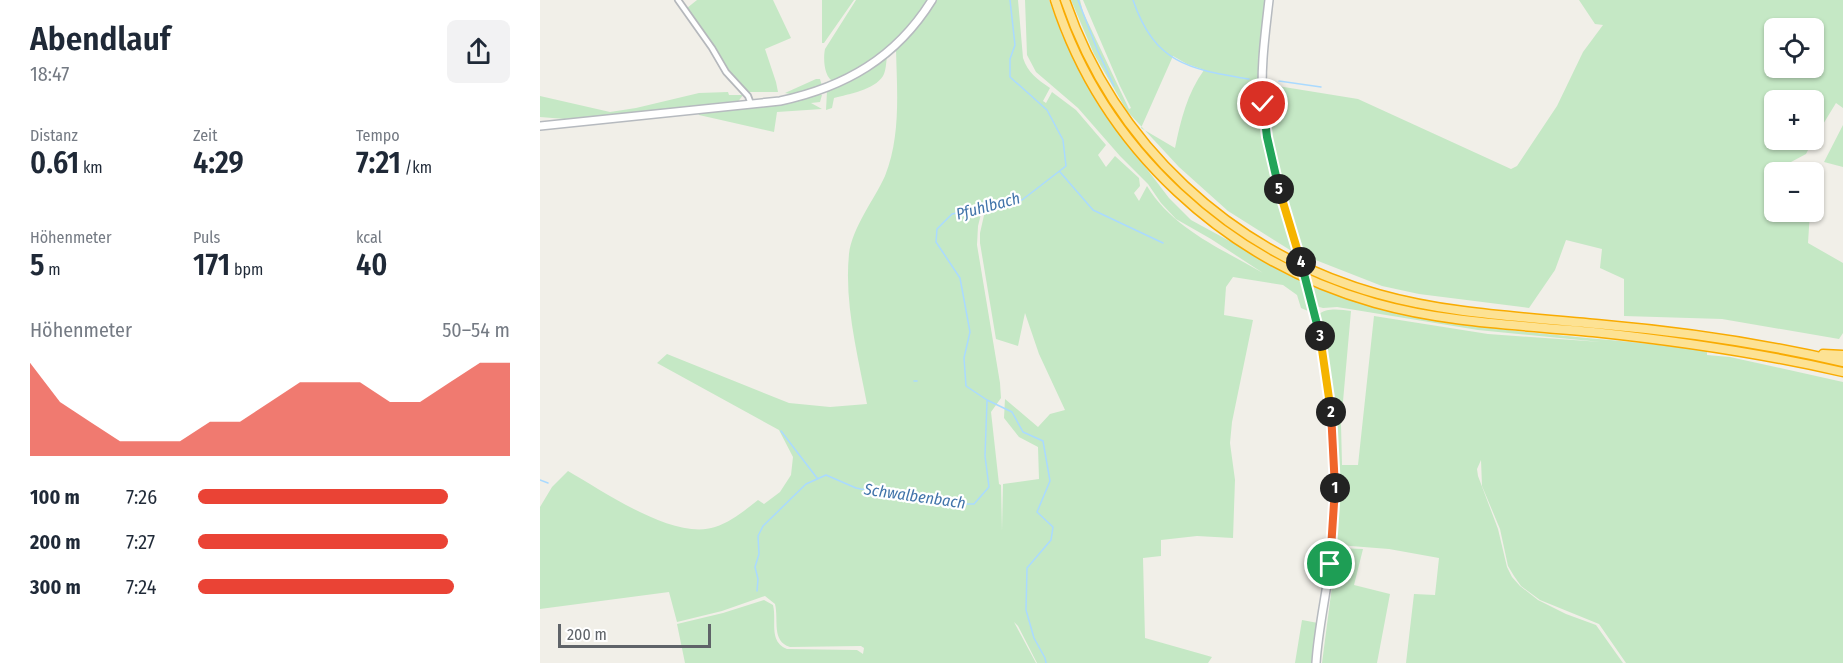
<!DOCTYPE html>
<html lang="de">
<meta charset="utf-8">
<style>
:root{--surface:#fff;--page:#f2f2f3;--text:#1f2937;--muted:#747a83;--accent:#ea4335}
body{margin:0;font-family:"Fira Sans Condensed",sans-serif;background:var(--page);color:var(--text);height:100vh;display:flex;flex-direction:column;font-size:22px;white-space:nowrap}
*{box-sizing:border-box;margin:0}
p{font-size:20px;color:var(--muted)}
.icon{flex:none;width:33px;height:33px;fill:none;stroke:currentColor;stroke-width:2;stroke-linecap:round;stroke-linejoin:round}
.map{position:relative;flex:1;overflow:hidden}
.details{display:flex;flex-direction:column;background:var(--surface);width:540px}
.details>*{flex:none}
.fabs{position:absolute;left:1224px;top:18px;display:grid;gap:12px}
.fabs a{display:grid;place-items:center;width:60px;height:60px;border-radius:9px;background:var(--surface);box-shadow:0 2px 4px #0004;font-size:30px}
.scale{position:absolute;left:18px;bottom:15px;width:153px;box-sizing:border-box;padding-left:6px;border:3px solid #5f6368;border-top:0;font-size:16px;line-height:21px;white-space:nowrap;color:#5f6368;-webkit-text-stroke:4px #fff;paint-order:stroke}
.pin{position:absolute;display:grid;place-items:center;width:51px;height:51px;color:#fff;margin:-26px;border:3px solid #fff;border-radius:50%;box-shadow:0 2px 6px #0007}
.km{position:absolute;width:30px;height:30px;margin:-15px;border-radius:50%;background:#222;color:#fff;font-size:16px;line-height:30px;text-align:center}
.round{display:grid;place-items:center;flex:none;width:63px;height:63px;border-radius:9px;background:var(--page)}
.summary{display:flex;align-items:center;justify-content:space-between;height:102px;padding:0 30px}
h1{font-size:33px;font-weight:600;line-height:45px}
.stats{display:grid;grid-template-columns:repeat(3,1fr);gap:9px;height:102px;padding:6px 30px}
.stats div{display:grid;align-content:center}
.stats b{font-size:30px;font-weight:600}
.stats small{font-size:16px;font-weight:400}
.stats p{font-size:16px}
.chart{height:168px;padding:12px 30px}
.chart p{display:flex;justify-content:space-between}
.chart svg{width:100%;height:108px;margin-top:6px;fill:var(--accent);opacity:.7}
ul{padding:0 30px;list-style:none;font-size:20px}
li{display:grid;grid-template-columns:96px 72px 1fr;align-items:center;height:45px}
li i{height:15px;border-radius:8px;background:var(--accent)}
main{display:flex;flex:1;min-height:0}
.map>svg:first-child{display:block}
</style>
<main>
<section class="details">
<div class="summary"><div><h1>Abendlauf</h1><p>18:47</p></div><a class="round"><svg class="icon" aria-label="share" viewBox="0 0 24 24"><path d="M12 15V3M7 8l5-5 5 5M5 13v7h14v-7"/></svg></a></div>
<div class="stats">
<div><p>Distanz</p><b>0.61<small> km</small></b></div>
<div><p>Zeit</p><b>4:29</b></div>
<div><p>Tempo</p><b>7:21<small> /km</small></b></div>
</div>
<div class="stats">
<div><p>Höhenmeter</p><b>5<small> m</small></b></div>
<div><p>Puls</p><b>171<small> bpm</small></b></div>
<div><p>kcal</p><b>40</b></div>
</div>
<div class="chart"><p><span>Höhenmeter</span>50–54 m</p>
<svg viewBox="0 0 160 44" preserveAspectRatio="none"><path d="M0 44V6L10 22L20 30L30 38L40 38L50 38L60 30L70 30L80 22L90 14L100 14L110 14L120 22L130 22L140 14L150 6L160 6V44z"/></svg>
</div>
<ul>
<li><b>100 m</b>7:26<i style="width:80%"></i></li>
<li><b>200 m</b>7:27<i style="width:80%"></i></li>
<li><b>300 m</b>7:24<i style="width:82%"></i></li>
</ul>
</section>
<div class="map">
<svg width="1303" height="663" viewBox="0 0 1303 663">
<rect width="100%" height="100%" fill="#f1efe8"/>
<!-- green -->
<path fill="#c5e8c5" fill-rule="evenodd" d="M157,0H233L251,38L225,49L236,82L238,92H209L186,69L174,46L147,8Z
M282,0H314L284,43H282Z
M316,0H389C361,41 337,59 294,82C284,78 283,59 285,49Z
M396,0H478L483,58C488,73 497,79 510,88L503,101L506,103L512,92L536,110L566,145L558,155L566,167L575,156L599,178L600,186L594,193L599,201L607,186C633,229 682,249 723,273L671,239L636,219L621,203L608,184L580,156L538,108L496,72L487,55L485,0H509L522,35L558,105L629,198L651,220L761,280L769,309L768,311L761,308L757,295L743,285L693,277L686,287L684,315L713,320L692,422L690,443L695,480L693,538L657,536L621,540V556L603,558L605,638L672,657L668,663H497L478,626L474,622L496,663H145L137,624L183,613L224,600L233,605C237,621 228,641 247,649L317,650L323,654L324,648L321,646L250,647C231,641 239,620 235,604L225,596L182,611L137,622L129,592L0,609V507L12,487L28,471C63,491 134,541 175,527C191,522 205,510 218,500L224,504L240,492L251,475L253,457L239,430L117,363L127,354L249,403L290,407L327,404C318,356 304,304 309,254C312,228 334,200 345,176C361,136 357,91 356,49L384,19ZM444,202H447L440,233V243L456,339L478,346L485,313L499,354L525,410L510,414L498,427L465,399L464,418L479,437L498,447L499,479L463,484L462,531L461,485L459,484L451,412L461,398L460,383L437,245L438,226Z
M531,0H540L543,12L589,109L591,108L580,86L543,0H730L723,79L726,109L725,84L818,99L971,169L977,166L1017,106L1043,52L1063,25L1055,24L1039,0H1303V108L1296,103L1274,139V100H1234V140H1273L1266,154L1251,162L1255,172H1234V212H1270L1268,243L1303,263V333L1299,339L1182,319L1084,316V279L1060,268L1062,249L1026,240L1015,270L989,308L879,294L842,286L750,250L688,211L639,167L587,111L554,54ZM1234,28H1274V68H1234ZM633,56L647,64L664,70C647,94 641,119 635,148L601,128Z
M347,57C346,63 346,71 343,76C334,90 309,94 294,98L292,108L286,110L287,91Z
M276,79H280L282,86L255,95L245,93Z
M188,92L189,95H203L197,103L25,119L0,117V96L70,112L96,108L159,93Z
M279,94L282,95L280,102L271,103L282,109L237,112L234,132L159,115L158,113L243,102Z
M1303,125V167L1284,162Z
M771,286C899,335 1033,332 1167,351V355L1190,357L1303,382V663H1086L1059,624L1000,600L981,586L974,576L968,566L960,529L942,486L941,460L937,469L938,476L958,529L967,567L972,577L980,586L998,600L1026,614L1056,625L1083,663H866L874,594L895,595L899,558L849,549L798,545L794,543C795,516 797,488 797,460C796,411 788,363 778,315C787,307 801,310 811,311L801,424L802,465H818L834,316L948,334L1061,342L938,330L797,307L783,308L776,306Z
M797,548L823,549L814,585L850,594L837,663H782Z
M762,620L778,623L773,663H755Z"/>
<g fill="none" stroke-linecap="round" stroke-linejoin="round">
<!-- stream -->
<path stroke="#aadaff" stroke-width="1.5" d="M470,0L475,45L470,59V77L507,110L523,140L526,166L482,200L412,214L397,229L396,242L420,278L430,332L424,358L426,386L447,400L472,412L483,432L503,441L510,481L497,512L513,527L511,540L487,568L486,610L494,638L505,658L506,663
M538,0L557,49L574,86
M593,0C615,64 649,69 709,79
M739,81L781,87
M520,172L553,210L623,243
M374,381H377
M241,431L277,478
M0,480L8,483
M217,591L218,579L215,567L219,554L218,536L223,526L266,484L286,475L316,488L351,495H383L411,504H434L449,487L445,456L447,401"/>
<defs>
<path id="street" d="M138,0L172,48L186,72L208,96L211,104"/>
<path id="secondary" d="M729,0C725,35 720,71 723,106C728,154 742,199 756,245
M0,126L240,101C305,87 356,58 392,0
M771,299C793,386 799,474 790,563C786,596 778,630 776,663"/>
<path id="highway" d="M515,0C563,149 686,261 835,303C906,323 980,325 1053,332C1138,341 1220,353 1303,372
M525,0C574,144 691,253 838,294C912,315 990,317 1066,325C1146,332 1225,344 1303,362
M1283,354L1303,355"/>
</defs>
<!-- street casing -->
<use href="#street" stroke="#b5b8bc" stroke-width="8"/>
<!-- secondary casing -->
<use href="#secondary" stroke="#b6babf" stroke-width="10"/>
<!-- highway casing -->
<use href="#highway" stroke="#f9ab00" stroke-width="11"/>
<!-- street -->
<use href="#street" stroke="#fff" stroke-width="4.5"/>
<!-- secondary -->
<use href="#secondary" stroke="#fff" stroke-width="7"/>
<!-- highway -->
<use href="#highway" stroke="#fde293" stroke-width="8"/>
<defs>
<path id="secondary-bridge" d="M756,245L771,299"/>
</defs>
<!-- secondary-bridge casing -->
<use href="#secondary-bridge" stroke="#b6babf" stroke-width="10" stroke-linecap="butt"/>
<!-- secondary-bridge -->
<use href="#secondary-bridge" stroke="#fff" stroke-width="7"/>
</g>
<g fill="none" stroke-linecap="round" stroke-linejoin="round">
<defs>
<path id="split-1" d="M790,564L795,488"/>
<path id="split-2" d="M791,412L795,488"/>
<path id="split-3" d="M780,336L791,412"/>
<path id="split-4" d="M761,262L780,336"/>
<path id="split-5" d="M739,189L761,262"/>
<path id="split-6" d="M723,104L727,137L739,189"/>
</defs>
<!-- split-1 casing -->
<use href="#split-1" stroke="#fff" stroke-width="12"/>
<!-- split-2 casing -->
<use href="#split-2" stroke="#fff" stroke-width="12"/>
<!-- split-3 casing -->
<use href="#split-3" stroke="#fff" stroke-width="12"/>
<!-- split-4 casing -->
<use href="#split-4" stroke="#fff" stroke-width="12"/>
<!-- split-5 casing -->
<use href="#split-5" stroke="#fff" stroke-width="12"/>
<!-- split-6 casing -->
<use href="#split-6" stroke="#fff" stroke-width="12"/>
<!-- split-1 -->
<use href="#split-1" stroke="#f0652b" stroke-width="8"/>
<!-- split-2 -->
<use href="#split-2" stroke="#f0652b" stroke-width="8"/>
<!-- split-3 -->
<use href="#split-3" stroke="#f5b400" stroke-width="8"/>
<!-- split-4 -->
<use href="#split-4" stroke="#22a559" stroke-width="8"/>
<!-- split-5 -->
<use href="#split-5" stroke="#f5b400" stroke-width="8"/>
<!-- split-6 -->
<use href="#split-6" stroke="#22a559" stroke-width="8"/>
</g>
<g text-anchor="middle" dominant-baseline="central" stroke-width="4.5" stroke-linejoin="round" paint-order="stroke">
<!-- water labels -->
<g font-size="16" font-style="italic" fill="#4174aa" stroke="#fff">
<text transform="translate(448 206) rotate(-15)">Pfuhlbach</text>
<text transform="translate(375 496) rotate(8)">Schwalbenbach</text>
</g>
</g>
</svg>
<div class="fabs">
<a><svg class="icon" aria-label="locate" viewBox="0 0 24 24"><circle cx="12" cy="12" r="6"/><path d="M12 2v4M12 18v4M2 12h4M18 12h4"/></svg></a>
<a>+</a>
<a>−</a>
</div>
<div class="scale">200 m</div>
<div class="pin" style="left:790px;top:564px;background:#1e9e55"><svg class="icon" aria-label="arrive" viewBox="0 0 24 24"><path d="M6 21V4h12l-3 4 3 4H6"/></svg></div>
<div class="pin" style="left:723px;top:104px;background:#d93025"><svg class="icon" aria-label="check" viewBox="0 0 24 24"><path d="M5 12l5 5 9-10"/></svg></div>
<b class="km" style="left:795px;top:488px">1</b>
<b class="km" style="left:791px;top:412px">2</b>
<b class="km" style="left:780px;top:336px">3</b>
<b class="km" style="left:761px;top:262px">4</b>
<b class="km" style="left:739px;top:189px">5</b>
</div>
</main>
